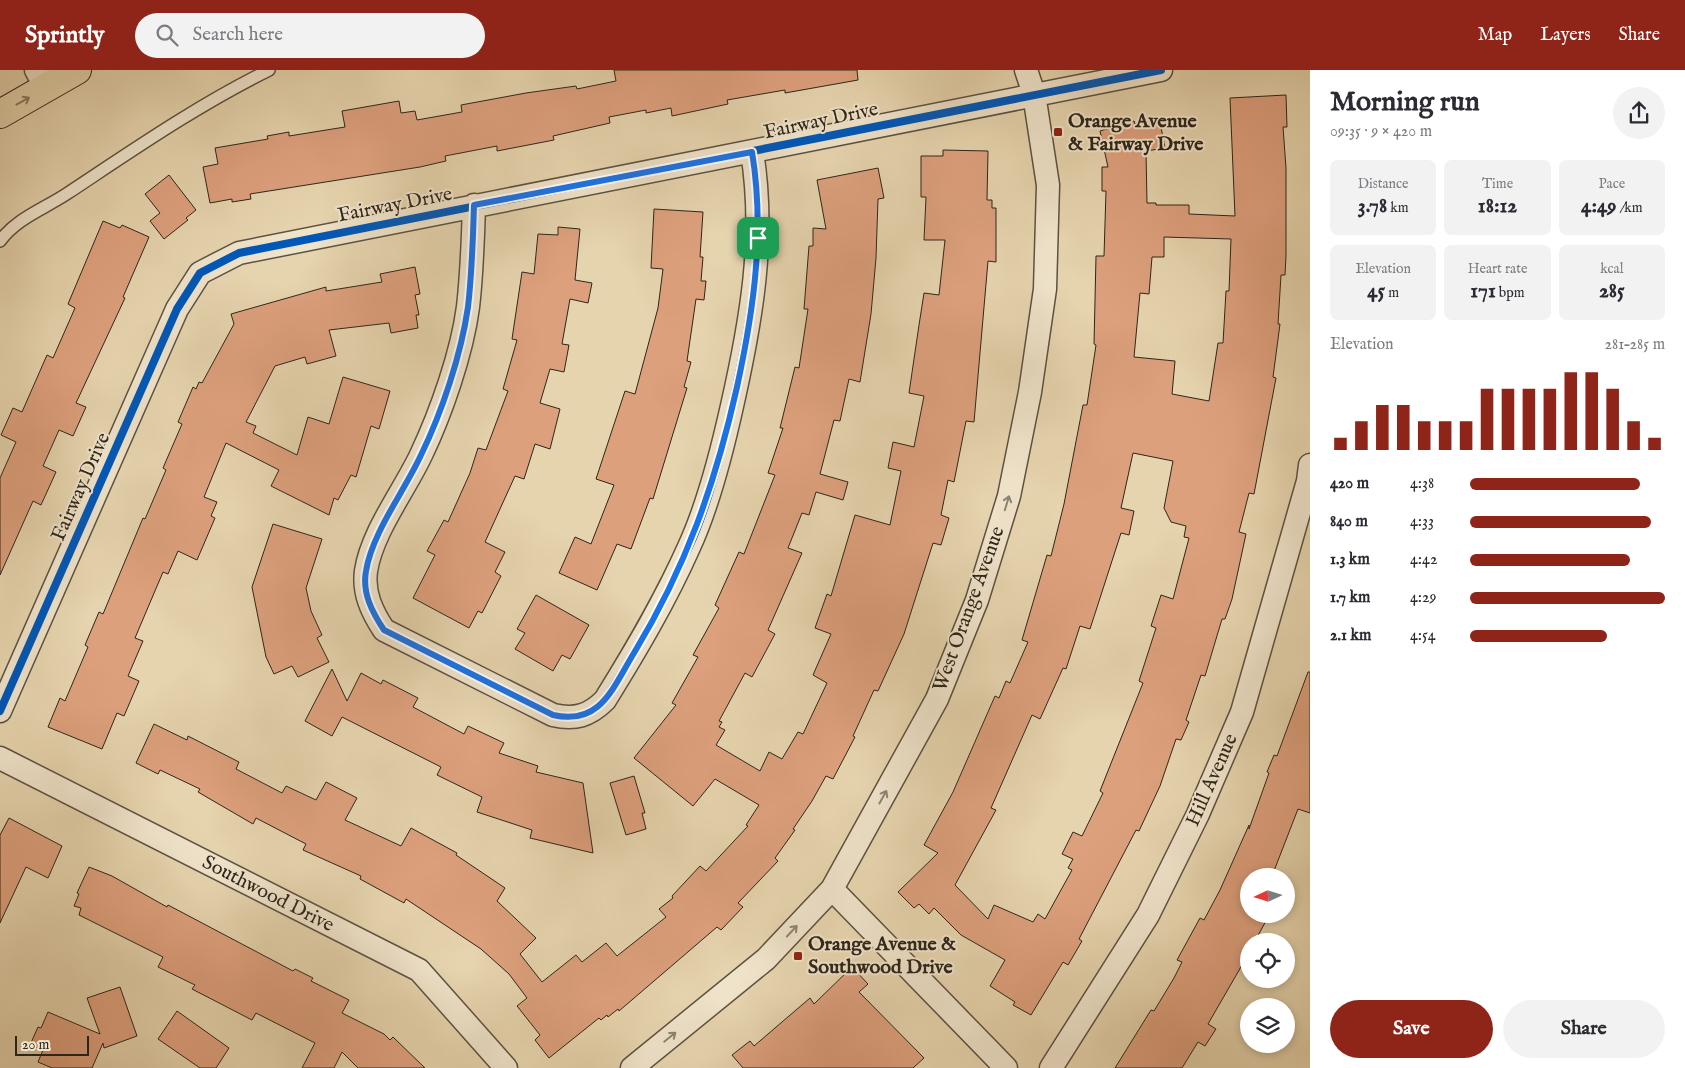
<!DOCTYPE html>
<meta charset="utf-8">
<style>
:root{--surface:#fff;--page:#f2f2f3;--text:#2b2b33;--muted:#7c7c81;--accent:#8f2418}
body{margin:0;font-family:"IM FELL English",serif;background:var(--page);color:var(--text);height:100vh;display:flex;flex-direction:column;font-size:19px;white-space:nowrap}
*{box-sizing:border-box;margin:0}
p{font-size:16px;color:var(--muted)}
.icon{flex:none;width:28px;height:28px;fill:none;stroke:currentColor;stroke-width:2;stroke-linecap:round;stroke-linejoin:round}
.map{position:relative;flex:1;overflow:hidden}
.details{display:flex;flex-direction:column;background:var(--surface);width:375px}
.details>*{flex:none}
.needle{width:32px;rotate:266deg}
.fabs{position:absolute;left:1240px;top:798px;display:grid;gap:10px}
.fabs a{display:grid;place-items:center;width:55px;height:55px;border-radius:50%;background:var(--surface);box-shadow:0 2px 8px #0003;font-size:25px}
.scale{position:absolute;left:15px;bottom:12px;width:74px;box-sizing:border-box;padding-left:5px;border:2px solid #2e261b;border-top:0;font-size:14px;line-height:18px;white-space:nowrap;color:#2e261b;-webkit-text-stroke:4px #efe3ca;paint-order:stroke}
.pin{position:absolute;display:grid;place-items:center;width:42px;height:42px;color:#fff;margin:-21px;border-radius:10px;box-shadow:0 2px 8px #0006}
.round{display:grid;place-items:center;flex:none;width:52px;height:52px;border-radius:26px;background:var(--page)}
.summary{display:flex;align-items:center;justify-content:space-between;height:85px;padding:0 20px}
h1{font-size:28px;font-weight:700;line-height:38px}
.figures{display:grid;grid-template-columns:repeat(3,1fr);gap:8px;height:85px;padding:5px 20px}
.figures div{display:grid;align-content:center;border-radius:8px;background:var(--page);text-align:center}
.figures b{font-size:21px;font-weight:700}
.figures small{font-size:14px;font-weight:400}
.figures p{font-size:14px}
.chart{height:140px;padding:10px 20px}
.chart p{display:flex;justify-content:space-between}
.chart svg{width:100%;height:90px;margin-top:5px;stroke:var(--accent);stroke-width:6}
.button{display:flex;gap:10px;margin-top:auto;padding:10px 20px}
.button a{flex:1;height:58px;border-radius:30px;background:var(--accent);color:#fff;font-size:20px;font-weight:700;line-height:58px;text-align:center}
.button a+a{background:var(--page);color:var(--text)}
ul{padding:0 20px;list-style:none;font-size:16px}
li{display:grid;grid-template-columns:80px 60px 1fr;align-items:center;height:38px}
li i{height:12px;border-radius:6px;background:var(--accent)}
header{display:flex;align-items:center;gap:30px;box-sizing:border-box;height:70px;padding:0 25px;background:var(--accent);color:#fff}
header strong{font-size:24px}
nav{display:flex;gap:28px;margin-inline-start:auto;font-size:18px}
.search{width:350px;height:45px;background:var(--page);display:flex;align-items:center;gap:12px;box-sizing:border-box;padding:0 18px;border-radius:28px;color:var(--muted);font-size:19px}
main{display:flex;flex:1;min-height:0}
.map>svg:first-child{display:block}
</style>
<header>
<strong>Sprintly</strong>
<div class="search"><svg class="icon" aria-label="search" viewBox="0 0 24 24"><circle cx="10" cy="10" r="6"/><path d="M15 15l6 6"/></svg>Search here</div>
<nav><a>Map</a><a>Layers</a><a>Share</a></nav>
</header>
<main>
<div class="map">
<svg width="1310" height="998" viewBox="0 0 1310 998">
<rect width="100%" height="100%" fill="#e6d4ae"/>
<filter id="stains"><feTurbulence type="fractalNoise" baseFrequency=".004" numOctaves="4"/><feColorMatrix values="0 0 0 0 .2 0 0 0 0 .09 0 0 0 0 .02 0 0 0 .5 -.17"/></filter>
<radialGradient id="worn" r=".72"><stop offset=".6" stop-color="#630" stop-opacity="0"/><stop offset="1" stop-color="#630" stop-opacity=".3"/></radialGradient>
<!-- building -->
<path fill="#dda07d" stroke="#2e261b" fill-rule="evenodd" d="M614,0H857L858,10L785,23V20L727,30L728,34L672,46L671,38L646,43V40L609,47L610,53L553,66L554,70L497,81V76L445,86L446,91L420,97L250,124L251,129L232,132V129L210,133L203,97L218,94L215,78L268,69L267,66L289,62V66L345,57L342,41L399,31L401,43L415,41L417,50L462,42L461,35L526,23L576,16L577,19L616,11Z
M1286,25L1287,57H1283L1286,98V186L1285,205H1281L1278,254H1280L1273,307L1276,308L1254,424L1249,423L1239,462L1246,464L1232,529L1225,549H1222L1205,606L1201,605L1186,650L1189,652L1181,670L1176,669L1160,716L1139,761L1136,760L1079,869L1082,871L1068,895L1063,892L1031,945L1013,935L1015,932L990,916L1005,890L961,865L934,838L929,844L919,834L914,838L898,822L938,783L924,775L953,722L995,626L999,628L1006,611L1010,613L1028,572L1022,570L1047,485L1051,486L1064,434L1083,335H1087L1096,275L1094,274L1096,186H1104L1106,121H1102V97H1108L1100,61L1134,51L1135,54L1146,51L1147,55L1160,52L1165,78L1146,81L1147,133H1156V135H1189V144L1235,146L1230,28ZM1164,167L1231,169L1229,221H1226L1223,273H1218L1209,331L1172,324L1175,291L1134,287L1140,223L1149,224L1152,187H1164ZM1133,383L1173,391L1164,438L1171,452L1186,456L1184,467L1189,468L1173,529L1161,525L1151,556L1156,558L1139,611L1143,613L1100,721L1103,723L1082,766L1073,762L1062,784L1073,789L1068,798L1072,800L1045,849L1038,844L1033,852L994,835L988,849L955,815L996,740L991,738L1032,645L1040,649L1063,598L1066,599L1080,556L1090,559L1121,463L1129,465L1134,441L1121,438Z
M943,80L988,81L987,130H992V138H996V192L988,191L974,352L966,351L954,412L948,410L941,445L949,448L941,475L933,473L904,564L878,621L874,620L853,666L855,667L833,709L826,706L812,731L793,759L795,760L775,788L778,791L738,833L743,837L721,860L717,857L619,941L618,939L608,947L607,945L601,950L599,948L549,988L535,970L540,965L517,936L527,928L509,904L481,879L406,829L404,833L360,809L361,806L303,780L306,774L256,748L253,754L198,722L200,719L160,700L158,704L136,693L154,654L187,670L188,666L239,692L236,699L282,723L286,716L316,730L326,712L357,728L345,750L401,776L411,758L457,783L456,785L505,818L497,831L536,868L520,884L542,912L576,885L582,892L606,873L617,886L666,847L659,839L673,828L672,826L700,796L706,801L748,756L746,755L759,735L715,709L693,736L634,688L676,635L672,633L698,587L693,585L719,538L715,535L739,482L744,484L775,405L768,403L783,358H780L795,297L799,298L808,239H804L809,176H813V158L826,159L817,110L878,98L884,128L878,129L876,188L871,244L860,312L849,309L840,351L834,350L820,404L848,412L843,430L816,422L809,445L802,443L788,478L802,483L768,560L775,564L752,607L745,603L719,651L722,652L719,657L725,660L716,675L760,701L769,682L782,689L798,662L803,664L827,613L813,605L831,564L815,558L827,524L831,526L855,445L890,455L901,401L888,398L893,372L914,377L924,326L909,323L919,255L924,223L939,225L945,170H924L926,127H921V86H943Z
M169,105L196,140L186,148L188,150L164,169L150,151L160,143L145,124Z
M654,139L703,142L700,187H703L701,211H706L704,230L696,229L687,291L691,292L684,317L687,318L653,429L650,428L631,479L617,474L597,520L559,503L575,467L591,474L614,415L596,409L625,321L635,324L658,238L663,199L651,198Z
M103,151L120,158L122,155L149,167L123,227L125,228L76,333L86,337L73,366L59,360L43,396L56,402L41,435L33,431L0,505V408L16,372L1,365L13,338L22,342L47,285L53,288L75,238L68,234Z
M558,157L580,159L575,210L592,213L588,233L570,229L562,274L569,275L564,302L550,299L540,333L560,339L550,379L535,374L524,409L515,406L485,472L505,482L495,502L501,506L482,543L478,541L469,558L413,528L435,485L427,481L444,450L448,452L470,403L478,378L486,380L508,321L503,319L517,270L512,269L522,202L534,204L538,164L558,165Z
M415,197L420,224L415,225L419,245H416L418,258L391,263L389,253L329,260L336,286L307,294L305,287L275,296L246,352L256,356L253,363L297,385L308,347L329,354L343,307L390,321L379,359L371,356L356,407L351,405L338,430L334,428L329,445L271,416L279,400L226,373L204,427L217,432L211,446L215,448L197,490L178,481L168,504L163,502L135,568L143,571L128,606L139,611L124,646L117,643L102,679L48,657L60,628L65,631L88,577L85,575L99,542L103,544L143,448L145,449L166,400L163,398L182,354L178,352L193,317L196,319L199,312L202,313L234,254L231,244L326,217V221L382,212L380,204Z
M273,454L322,469L306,518L311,541L322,565L317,568L329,592L298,607L292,596L274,604L266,587L252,517Z
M536,525L589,555L570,589L562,585L553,601L515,579L525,563L517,559Z
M332,599L347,631L361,603L381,614L383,610L418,628L413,637L464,664L468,656L504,673L499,683L538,696L536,702L583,713L593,783L530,768L532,760L477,742L482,727L437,705L441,697L342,647L332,666L305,651Z
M1308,602H1310V743L1298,739L1272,806H1249V844H1258L1267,849L1255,871H1249V883L1208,954L1216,959L1205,976L1198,972L1182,998H1115L1151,940L1154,941L1174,908L1182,892L1177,890L1200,848L1204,850L1220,820L1249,755V759L1269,703L1267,702L1274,685L1277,686Z
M634,706L645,743H642L646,759L626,765L610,713Z
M9,748L62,776L48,808L26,797L0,853V765Z
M89,797L112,806L167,837L168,835L293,901L295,899L313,908L311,911L349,930L342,943L384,964L390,970L393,967L425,998H358L342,982L334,998H302L315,973L256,943L252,950L192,919L195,915L158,897L163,887L79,845L81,838L74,836L79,824L77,823Z
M852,897L868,914L859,922L924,988L913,998H743L732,985L750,971L754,976L810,928L814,934Z
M120,917L137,966L104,978L103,973L92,998H52L38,992L43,980L30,975L38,957L41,958L48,942L100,964L87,928Z
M177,941L229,978L216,998H200L158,969Z"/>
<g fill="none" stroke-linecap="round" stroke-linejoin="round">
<defs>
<path id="service" d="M0,171C17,148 44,139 68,123C133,80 198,35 269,0"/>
<path id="minor" d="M36,0L46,18
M474,135C473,169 472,203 468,237C462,283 441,343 421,385C404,421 372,462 366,501C363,523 372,542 384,560L553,645C575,650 589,646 605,630C636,580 665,531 689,477C708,436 722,381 732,336C751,252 766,168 752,82
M0,641L177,239L200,203L239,183L1161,0
M0,688L419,900L506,998
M832,819L1006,998
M632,998L766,889L832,819L937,629L977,530L1009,426L1030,322L1045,219L1048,115L1034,24L1026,0
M1051,998L1148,845L1198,744L1242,642L1308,411L1310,395"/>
<path id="primary" d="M0,44L77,0"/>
</defs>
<!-- service casing -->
<use href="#service" stroke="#5c5240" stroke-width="14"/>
<!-- minor casing -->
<use href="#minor" stroke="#5c5240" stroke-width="25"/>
<!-- primary casing -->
<use href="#primary" stroke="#2e261b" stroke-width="30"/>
<!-- service -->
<use href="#service" stroke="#efe3ca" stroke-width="11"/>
<!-- minor -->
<use href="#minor" stroke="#efe3ca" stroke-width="22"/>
<!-- primary -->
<use href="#primary" stroke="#e6d4ae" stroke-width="28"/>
<defs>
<path id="cycleway" d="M474,135C473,169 472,203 468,237C462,283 441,343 421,385C404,421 372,462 366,501C363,523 372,542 384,560L553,645C575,650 589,646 605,630C636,580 665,531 689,477C708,436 722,381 732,336C751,252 766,168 752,82
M0,641L177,239L200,203L239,183L1161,0"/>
</defs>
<!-- cycleway casing -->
<use href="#cycleway" stroke="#efe3ca" stroke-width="11"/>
<!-- cycleway -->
<use href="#cycleway" stroke="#0057b8" stroke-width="8"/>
</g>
<!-- one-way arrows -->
<defs><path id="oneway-shaft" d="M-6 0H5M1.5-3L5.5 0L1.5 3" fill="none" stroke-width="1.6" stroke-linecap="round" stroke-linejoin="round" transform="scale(1.25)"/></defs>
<use stroke="#8a7d64" href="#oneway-shaft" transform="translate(23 31) rotate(-29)"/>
<g stroke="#8e8472">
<use href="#oneway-shaft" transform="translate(1007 433) rotate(-73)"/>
<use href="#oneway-shaft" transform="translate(883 727) rotate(-61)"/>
<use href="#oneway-shaft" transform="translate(792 861) rotate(-47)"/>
<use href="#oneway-shaft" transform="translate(670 967) rotate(-39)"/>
</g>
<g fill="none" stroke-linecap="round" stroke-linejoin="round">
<defs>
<path id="route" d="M752,82C765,161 754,239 737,317C715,415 686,497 634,583C613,617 601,656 553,645L384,560C372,542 362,523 366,501C372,463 405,420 421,385C442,342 461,285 468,237C472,203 473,169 474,135Z"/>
</defs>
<!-- route casing -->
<use href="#route" stroke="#fff" stroke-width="10"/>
<!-- route -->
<use href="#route" stroke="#1a73e8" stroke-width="6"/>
</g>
<!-- markers -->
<g fill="#8f2418" stroke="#efe3ca" stroke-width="2">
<rect x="1053" y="57" width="10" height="10" rx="2.5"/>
<rect x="793" y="881" width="10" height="10" rx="2.5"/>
</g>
<g text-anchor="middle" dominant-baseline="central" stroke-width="4" stroke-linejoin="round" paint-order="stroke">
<!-- street labels -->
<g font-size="20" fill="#2e261b" stroke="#efe3ca">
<text transform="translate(821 51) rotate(-12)">Fairway Drive</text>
<text transform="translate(395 135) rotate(-11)">Fairway Drive</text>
<text transform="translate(81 417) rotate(-66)">Fairway Drive</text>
<text transform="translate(969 539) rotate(-70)">West Orange Avenue</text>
<text transform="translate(1212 710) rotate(-66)">Hill Avenue</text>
<text transform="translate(268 824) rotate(27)">Southwood Drive</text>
</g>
<!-- poi labels -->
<g font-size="20" font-weight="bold" fill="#2e261b" stroke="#efe3ca" text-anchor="start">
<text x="1068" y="51">Orange Avenue<tspan x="1068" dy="23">&amp; Fairway Drive</tspan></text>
<text x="808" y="874">Orange Avenue &amp;<tspan x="808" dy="23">Southwood Drive</tspan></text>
</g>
</g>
<rect width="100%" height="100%" filter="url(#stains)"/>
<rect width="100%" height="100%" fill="url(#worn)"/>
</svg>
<div class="fabs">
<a><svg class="needle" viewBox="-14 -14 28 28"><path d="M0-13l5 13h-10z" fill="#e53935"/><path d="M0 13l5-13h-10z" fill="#7c7c81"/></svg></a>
<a><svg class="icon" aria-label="locate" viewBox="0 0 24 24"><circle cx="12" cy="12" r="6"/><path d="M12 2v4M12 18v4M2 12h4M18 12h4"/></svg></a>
<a><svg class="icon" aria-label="layers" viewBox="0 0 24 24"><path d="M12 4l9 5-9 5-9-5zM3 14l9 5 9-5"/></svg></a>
</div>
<div class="scale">20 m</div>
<div class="pin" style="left:758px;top:168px;background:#1e9e55"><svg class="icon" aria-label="arrive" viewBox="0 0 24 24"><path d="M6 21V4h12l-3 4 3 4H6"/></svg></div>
</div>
<section class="details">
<div class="summary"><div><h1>Morning run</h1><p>09:35 · 9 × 420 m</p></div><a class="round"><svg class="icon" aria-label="share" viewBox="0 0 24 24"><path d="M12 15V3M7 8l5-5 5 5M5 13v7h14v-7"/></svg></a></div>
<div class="figures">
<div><p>Distance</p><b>3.78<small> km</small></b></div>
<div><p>Time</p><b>18:12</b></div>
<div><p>Pace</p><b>4:49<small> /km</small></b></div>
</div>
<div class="figures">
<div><p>Elevation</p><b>45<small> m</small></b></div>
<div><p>Heart rate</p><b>171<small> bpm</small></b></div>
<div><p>kcal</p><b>285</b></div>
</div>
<div class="chart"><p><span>Elevation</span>281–285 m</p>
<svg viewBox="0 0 160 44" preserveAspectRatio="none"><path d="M5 44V38M15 44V30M25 44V22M35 44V22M45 44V30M55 44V30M65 44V30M75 44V14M85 44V14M95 44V14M105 44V14M115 44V6M125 44V6M135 44V14M145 44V30M155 44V38"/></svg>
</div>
<ul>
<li><b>420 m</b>4:38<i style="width:87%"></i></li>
<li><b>840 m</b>4:33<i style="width:93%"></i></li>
<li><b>1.3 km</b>4:42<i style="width:82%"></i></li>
<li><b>1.7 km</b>4:29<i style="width:100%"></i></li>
<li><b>2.1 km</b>4:54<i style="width:70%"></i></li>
</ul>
<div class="button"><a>Save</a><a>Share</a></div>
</section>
</main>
